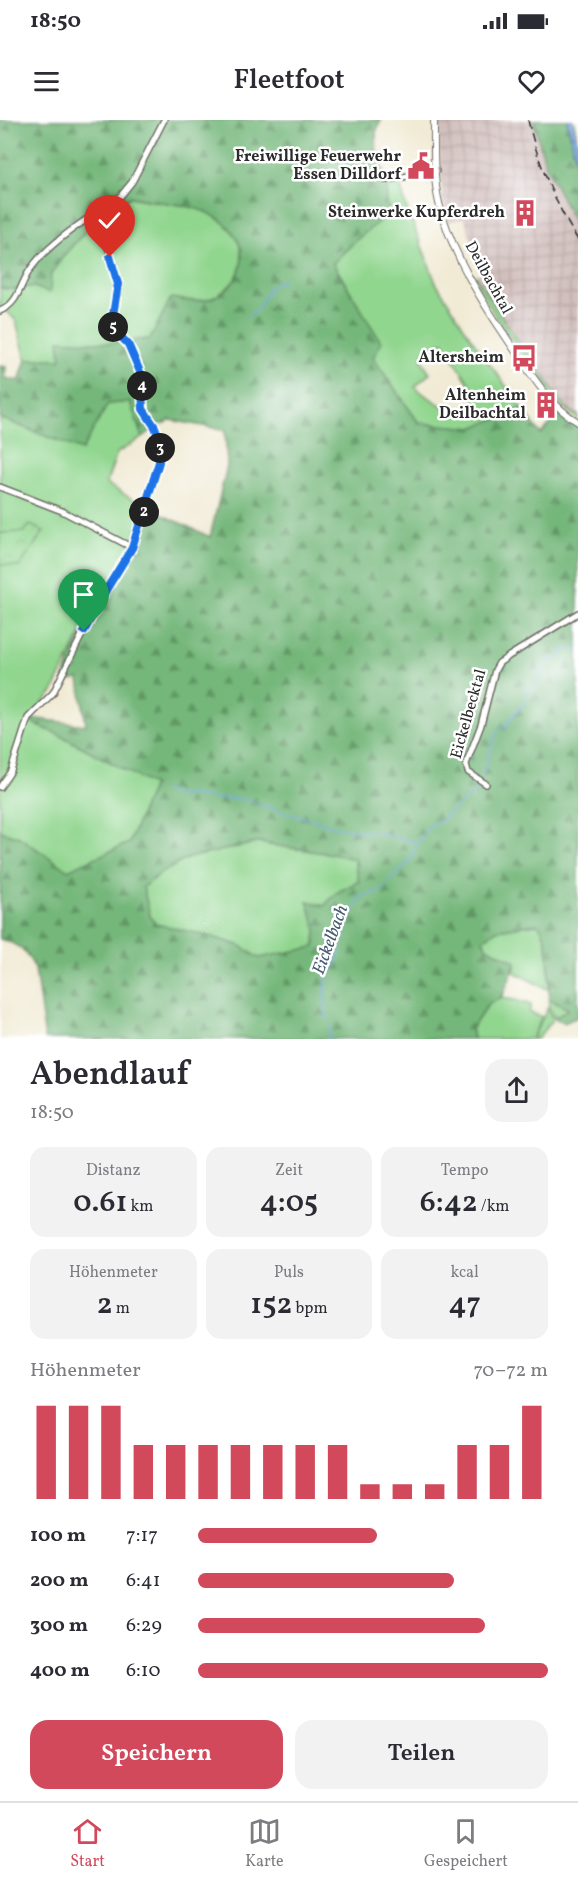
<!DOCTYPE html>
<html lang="de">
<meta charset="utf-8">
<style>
:root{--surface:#fff;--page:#f2f2f3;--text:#2b2b33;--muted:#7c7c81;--line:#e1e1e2;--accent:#d1495b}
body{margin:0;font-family:Vollkorn,serif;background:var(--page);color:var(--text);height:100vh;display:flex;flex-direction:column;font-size:22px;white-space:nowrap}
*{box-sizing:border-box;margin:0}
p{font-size:20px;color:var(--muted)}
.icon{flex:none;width:33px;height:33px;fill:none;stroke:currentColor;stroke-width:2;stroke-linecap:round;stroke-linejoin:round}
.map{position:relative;height:919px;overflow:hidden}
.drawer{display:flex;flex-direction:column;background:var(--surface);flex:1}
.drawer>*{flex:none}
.pin{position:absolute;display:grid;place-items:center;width:51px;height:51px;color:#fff;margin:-62px -26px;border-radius:50% 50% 50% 0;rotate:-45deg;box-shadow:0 0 6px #0007}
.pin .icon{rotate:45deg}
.km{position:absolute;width:30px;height:30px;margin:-15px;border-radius:50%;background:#222;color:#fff;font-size:16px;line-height:30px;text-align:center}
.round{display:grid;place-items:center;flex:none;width:63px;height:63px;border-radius:18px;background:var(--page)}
.headline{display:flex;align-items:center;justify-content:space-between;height:102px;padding:0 30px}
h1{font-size:33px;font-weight:600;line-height:45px}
.figures{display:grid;grid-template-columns:repeat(3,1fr);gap:9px;height:102px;padding:6px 30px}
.figures div{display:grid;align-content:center;border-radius:15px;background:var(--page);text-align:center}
.figures b{font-size:30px;font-weight:600}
.figures small{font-size:16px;font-weight:400}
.figures p{font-size:16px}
.chart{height:168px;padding:12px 30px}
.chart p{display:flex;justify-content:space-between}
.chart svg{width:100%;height:108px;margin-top:6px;stroke:var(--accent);stroke-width:6}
.primary-button{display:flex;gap:12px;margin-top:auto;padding:12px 30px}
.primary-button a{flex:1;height:69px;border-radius:18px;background:var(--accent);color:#fff;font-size:24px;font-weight:600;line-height:69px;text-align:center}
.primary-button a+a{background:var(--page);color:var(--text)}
ul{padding:0 30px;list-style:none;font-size:20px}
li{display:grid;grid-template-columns:96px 72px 1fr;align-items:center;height:45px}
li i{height:15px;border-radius:8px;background:var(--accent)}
.status{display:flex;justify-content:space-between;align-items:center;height:42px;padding:0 30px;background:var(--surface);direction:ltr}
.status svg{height:16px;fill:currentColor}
header{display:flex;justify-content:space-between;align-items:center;height:78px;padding:0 30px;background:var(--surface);font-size:27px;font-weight:600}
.dock{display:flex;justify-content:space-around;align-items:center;height:84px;border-top:2px solid var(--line);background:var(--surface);font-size:16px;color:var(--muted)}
.dock a{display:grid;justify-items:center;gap:3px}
.dock .current{color:var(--accent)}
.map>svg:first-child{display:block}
</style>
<div class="status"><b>18:50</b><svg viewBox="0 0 49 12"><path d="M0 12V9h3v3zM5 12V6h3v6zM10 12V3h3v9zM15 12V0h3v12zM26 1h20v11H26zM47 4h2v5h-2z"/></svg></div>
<header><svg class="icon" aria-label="menu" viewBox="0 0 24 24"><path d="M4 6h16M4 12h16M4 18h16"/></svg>Fleetfoot<svg class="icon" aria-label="heart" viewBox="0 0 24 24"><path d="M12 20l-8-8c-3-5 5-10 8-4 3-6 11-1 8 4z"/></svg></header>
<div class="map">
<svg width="578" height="919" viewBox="0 0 578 919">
<defs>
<pattern id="industrial-grid" width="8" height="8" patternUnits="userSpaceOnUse" patternTransform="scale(1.5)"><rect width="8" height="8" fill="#d1bfbd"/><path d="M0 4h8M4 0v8" fill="none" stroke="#b4a4a3"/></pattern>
<pattern id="forest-firs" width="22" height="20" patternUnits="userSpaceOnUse" patternTransform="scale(1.5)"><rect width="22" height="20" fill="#74b77a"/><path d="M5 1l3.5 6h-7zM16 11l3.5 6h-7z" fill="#5f9564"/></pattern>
<pattern id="park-crowns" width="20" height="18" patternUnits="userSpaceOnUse" patternTransform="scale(1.5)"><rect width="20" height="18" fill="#91d68f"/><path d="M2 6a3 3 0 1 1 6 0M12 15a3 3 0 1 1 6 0" fill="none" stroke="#7db87c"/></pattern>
<pattern id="water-ripples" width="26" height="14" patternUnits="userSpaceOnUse" patternTransform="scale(1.5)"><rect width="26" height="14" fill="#71a4dd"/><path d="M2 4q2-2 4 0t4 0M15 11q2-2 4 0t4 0" fill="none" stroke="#5d86b3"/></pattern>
</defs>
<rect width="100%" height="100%" fill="#fff"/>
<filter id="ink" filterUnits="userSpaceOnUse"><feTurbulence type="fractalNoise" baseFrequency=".0167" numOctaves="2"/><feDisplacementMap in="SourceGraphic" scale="12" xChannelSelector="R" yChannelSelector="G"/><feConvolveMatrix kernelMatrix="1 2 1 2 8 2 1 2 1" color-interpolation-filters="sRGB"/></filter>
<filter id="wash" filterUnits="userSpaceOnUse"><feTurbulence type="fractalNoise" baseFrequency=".008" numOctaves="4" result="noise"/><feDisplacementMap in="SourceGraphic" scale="24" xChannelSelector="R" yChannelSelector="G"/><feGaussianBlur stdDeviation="1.35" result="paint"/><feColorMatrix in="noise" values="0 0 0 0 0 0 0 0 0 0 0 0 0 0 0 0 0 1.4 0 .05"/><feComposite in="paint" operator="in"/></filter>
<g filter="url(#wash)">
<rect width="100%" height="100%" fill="#f1ebd5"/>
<!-- industrial -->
<path fill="url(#industrial-grid)" d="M438,0H526L542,54L560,94L578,125V295L573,293L557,275L510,210L476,156L483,150L472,129L474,128L464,98L449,102L442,80Z"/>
<!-- railway -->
<path fill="#d1bfbd" d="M526,0H533L546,46L578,111V125L560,94L542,54Z"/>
<!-- green -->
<path fill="#91d68f" stroke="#5e805d" stroke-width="1.5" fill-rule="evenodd" d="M399,60L405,83L436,163L471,218L522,288L473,308L419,303L373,238L333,143L353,123L387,84V64L389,62ZM443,222L475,273L474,289L456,295L425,275L415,267L430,253L422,240L428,229Z
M130,77C163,85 198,80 225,104C253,129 244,164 212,178C200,183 183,180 171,178L150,219L108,223L60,221L62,239H26L16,201L6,190H0V168L18,170L23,167H34L51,154L64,135L112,83L126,80Z
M476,156C497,191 520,224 544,257C553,269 564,290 578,295V299L561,286L539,258L497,199L474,159Z
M129,282L135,294L142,318L117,333L106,364L145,386L127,437L106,465L83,508L53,572L29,598L36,605L58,614L153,665L129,723L68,750L19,717L0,711V669L11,649L0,665V298L55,320L108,284Z
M260,722L265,724L339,735L354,739L359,761L338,772L324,786L308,781L316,808L315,827L259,838L241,826L209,816L155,804L150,796L143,767L161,753L188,738Z
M537,803C551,816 548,852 549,870L514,852L516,842L486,827L483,820L496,810Z
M502,878L515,880L531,885L529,892L542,897L531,919H473L471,909L489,883Z
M550,879L569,889L555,898L548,887Z
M547,889L553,899L537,919H532Z"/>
<!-- forest -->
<path fill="url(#forest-firs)" stroke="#507152" stroke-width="1.5" fill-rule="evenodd" d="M0,0H381L376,12L377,38L389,62L386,74L389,93L353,123L333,143L381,222L373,238L419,303L473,308L522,288L541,314L561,292L578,304V897L564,903L556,900L555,898L568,889L549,879C549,860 552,816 537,804L496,810L483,820L486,827L516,842L502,878L489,883L471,909L473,919H45L35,849C27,832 19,824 0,819V711L19,717L68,750L129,723L153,665L58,614L36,605L29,598L86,605L79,559L64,561C73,517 108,478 128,439C136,423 141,404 147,387L210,417L227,346L225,310L170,300L166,303L158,305L142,318L131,284L129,282L108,284L82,330L0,298V246L6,247L5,258L19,261L26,239H61L59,220L108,223L150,219L171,178C183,180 200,183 212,178C244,164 253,129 225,104C198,80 163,86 130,76L126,80L111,83L64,135L51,154L50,173L34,167H23L18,170L0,168ZM260,722L265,724L339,735L354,739L359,761L338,772L324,786L307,781L316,808L315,827L259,838L241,826L209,816L156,804L150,796L143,767L161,753L188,738Z
M533,0H567L578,51V111L546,46Z"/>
<!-- park -->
<path fill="url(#park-crowns)" stroke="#5e805d" stroke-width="1.5" d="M30,405L44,411L19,447L0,444V413L24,412Z"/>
<!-- water -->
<path fill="url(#water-ripples)" stroke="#4e6884" stroke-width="1.5" d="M567,0H573C578,17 578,34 578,51Z"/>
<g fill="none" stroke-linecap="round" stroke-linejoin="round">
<!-- stream -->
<path stroke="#71a4dd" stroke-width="1.5" d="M247,197L258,188L271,166L284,159
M482,656C485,648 494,614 499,610C501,609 506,606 508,606V602L526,580L527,570L539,563L542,552L549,540L559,539L564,529L574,530L578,528
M162,668L169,673L179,676L191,674L200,678L209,676L213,679L232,678L248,680L278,691L314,700L339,708L385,714L417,723
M328,900C324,883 323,863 332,846L334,847L337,843L346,806L360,777L380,771L410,741L417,723L429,706L443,700L446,695L469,677L477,673L480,663
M329,919L330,906"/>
</g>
</g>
<g filter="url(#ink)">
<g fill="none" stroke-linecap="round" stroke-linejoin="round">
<defs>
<path id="minor" d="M386,60L436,51
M0,191C20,183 20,162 32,147C48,125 89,95 114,84
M0,367L62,391L133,428
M486,664L468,652L466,644L481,605L495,550L499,543L509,536L578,493
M0,667L11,651L28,598L53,573L99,481L133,428L159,342V318L155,307L143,289L141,254L128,224L116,213L112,203L118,164L108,127L114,84L132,62L164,0"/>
<path id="tertiary" d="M434,0C434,25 433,59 439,83C452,135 482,182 512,226C530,253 549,285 578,302"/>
</defs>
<!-- minor casing -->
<use href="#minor" stroke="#706e66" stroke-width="8"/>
<!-- tertiary casing -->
<use href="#tertiary" stroke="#706e66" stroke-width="8"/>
<!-- minor -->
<use href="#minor" stroke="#fff" stroke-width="5"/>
<!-- tertiary -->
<use href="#tertiary" stroke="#fff" stroke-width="6"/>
<!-- rail -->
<path stroke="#2b2b2b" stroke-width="1.5" stroke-dasharray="9 4.5" stroke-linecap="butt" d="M528,0C538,43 555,83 578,120"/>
</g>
</g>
<g fill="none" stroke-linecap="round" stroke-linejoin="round" filter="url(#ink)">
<defs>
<path id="route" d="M84,511L106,470L132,428L159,342V318L155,307L143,289L141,254L128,224L113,209V195L118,164L110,137"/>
</defs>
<!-- route casing -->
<use href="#route" stroke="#fff" stroke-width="12"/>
<!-- route -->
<use href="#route" stroke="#1a73e8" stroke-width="8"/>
</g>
<!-- icons -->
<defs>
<symbol id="civic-bare" viewBox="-9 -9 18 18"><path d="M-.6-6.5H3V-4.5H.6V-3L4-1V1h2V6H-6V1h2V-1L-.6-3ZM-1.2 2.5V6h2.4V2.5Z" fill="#d1495b" stroke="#fff" stroke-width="2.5" paint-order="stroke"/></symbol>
<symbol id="building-bare" viewBox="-9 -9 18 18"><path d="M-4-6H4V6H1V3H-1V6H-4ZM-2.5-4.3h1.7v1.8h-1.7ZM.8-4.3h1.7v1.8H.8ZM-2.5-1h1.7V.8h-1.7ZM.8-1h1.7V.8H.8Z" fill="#d1495b" stroke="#fff" stroke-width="2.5" paint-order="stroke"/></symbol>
<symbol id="bus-bare" viewBox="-9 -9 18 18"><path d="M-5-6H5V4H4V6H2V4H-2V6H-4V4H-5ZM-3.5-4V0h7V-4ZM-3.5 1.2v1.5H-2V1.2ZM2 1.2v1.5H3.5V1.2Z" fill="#d1495b" stroke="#fff" stroke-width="2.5" paint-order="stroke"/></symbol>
</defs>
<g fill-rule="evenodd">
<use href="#civic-bare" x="402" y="27" width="38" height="38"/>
<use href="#building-bare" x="506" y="74" width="38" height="38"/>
<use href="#bus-bare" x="505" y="219" width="38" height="38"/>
<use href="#building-bare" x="527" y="266" width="38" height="38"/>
</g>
<g text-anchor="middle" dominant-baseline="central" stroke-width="5" stroke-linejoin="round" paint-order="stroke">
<!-- poi labels -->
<g font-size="16" font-weight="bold" fill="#2b2b2b" stroke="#fff" text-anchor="end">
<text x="401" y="37">Freiwillige Feuerwehr<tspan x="401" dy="18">Essen Dilldorf</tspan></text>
<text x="505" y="93">Steinwerke Kupferdreh</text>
<text x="504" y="238">Altersheim</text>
<text x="526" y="276">Altenheim<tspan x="526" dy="18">Deilbachtal</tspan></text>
</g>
<!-- street labels -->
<g font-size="16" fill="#2b2b2b" stroke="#fff">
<text transform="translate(488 158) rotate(61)">Deilbachtal</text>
<text transform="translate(469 594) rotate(-74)">Eickelbecktal</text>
</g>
<!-- water labels -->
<g font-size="18" font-style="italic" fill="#475b72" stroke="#fff">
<text transform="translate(331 820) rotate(-70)">Eickelbach</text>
</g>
</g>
</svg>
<div class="pin" style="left:84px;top:511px;background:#1e9e55"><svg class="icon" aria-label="arrive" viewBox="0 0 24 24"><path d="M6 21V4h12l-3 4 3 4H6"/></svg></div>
<div class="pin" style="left:110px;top:137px;background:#d93025"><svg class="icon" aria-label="check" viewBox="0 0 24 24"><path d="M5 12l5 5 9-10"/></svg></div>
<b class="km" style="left:144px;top:392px">2</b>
<b class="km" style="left:160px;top:328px">3</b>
<b class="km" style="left:142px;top:266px">4</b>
<b class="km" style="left:113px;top:207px">5</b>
</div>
<section class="drawer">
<div class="headline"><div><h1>Abendlauf</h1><p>18:50</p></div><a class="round"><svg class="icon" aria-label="share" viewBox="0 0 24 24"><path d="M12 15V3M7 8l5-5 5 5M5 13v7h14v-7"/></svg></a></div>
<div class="figures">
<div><p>Distanz</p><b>0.61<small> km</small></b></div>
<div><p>Zeit</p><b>4:05</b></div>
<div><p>Tempo</p><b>6:42<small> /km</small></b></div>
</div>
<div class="figures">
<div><p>Höhenmeter</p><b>2<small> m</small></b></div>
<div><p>Puls</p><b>152<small> bpm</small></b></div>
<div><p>kcal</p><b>47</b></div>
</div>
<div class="chart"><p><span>Höhenmeter</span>70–72 m</p>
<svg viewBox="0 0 160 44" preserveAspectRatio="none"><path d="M5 44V6M15 44V6M25 44V6M35 44V22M45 44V22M55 44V22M65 44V22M75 44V22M85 44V22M95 44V22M105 44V38M115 44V38M125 44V38M135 44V22M145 44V22M155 44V6"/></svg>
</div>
<ul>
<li><b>100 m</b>7:17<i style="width:51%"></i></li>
<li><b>200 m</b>6:41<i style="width:73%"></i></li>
<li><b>300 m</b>6:29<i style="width:82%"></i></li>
<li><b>400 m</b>6:10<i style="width:100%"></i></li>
</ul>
<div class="primary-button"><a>Speichern</a><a>Teilen</a></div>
</section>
<nav class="dock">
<a class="current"><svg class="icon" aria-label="home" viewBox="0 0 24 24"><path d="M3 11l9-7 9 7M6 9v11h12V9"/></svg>Start</a>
<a><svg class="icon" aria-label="map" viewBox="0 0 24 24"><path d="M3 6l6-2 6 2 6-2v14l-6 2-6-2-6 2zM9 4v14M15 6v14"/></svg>Karte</a>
<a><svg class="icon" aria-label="saved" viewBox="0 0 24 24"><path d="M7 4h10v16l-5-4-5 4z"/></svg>Gespeichert</a>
</nav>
